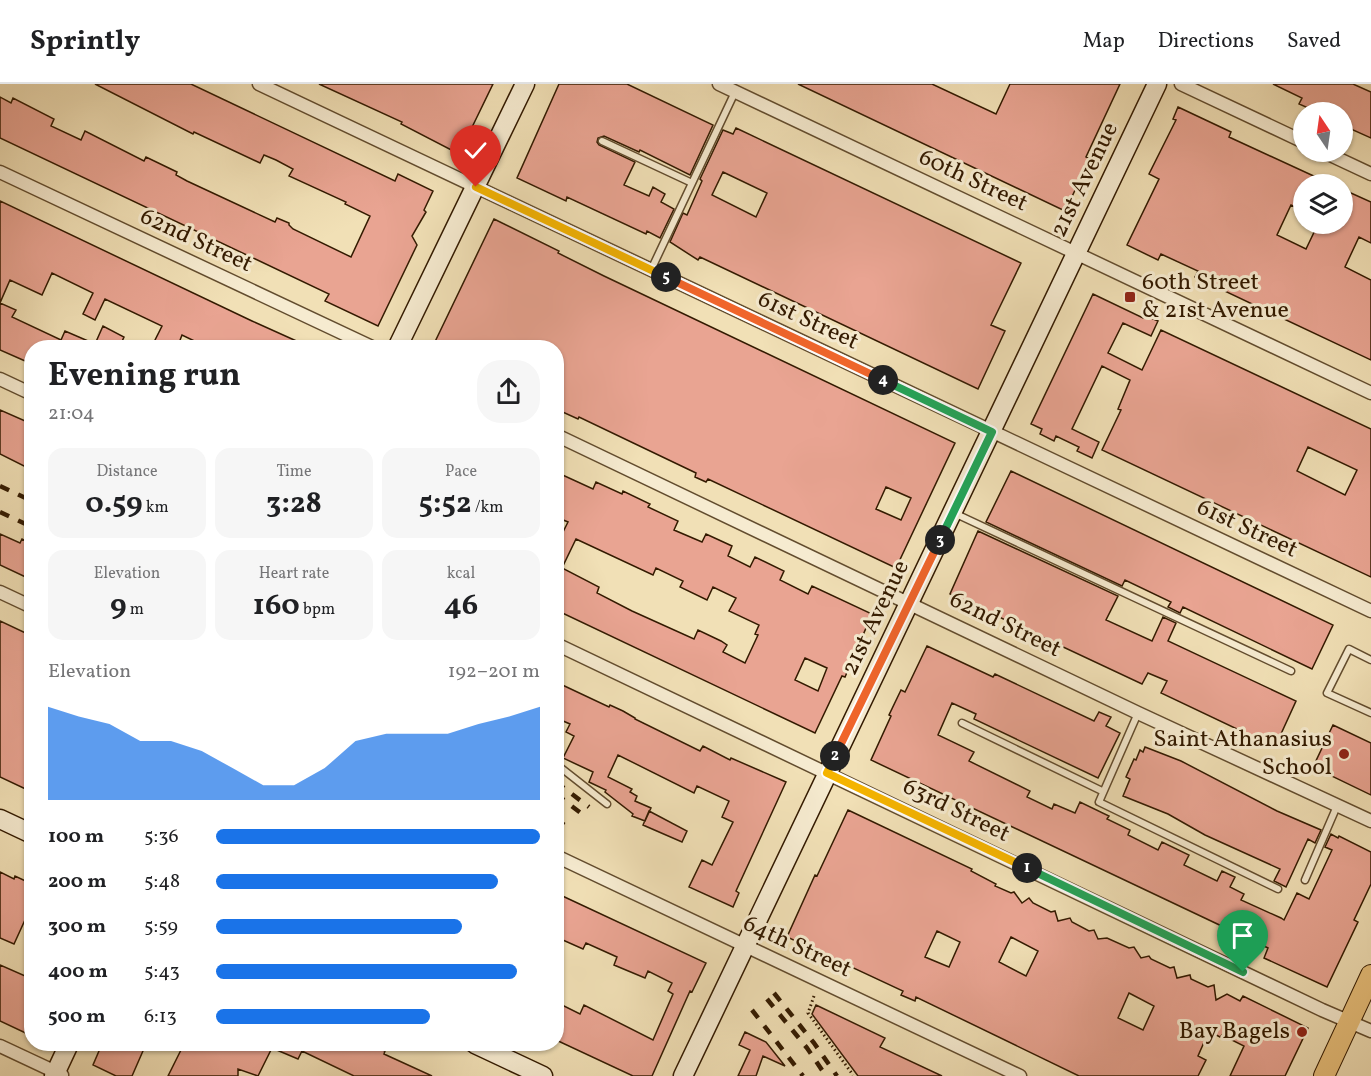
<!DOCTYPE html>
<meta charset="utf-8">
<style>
:root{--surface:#fff;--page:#f6f6f6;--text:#202124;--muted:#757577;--line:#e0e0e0;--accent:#1a73e8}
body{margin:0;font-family:Vollkorn,serif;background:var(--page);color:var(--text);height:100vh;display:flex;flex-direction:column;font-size:22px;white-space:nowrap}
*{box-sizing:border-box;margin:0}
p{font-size:20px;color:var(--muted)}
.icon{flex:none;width:33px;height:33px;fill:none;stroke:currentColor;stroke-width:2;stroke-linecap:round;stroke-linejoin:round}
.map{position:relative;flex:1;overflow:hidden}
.details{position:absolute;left:24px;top:256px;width:540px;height:711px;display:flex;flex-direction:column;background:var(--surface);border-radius:24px;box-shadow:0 2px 4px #0004}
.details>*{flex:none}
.needle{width:39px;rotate:347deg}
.controls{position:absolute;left:1293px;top:18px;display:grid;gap:12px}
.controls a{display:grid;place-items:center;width:60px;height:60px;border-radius:50%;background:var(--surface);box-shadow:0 2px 4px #0004;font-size:30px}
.pin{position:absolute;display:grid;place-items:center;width:51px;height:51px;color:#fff;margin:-62px -26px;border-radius:50% 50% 50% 0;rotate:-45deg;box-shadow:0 0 6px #0007}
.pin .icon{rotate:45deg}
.km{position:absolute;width:30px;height:30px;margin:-15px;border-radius:50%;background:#222;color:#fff;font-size:16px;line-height:30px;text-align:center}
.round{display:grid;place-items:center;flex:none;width:63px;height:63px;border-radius:24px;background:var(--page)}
.overview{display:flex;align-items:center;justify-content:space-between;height:102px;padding:0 24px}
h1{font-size:33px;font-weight:700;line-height:45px}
.figures{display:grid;grid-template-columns:repeat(3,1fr);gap:9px;height:102px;padding:6px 24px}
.figures div{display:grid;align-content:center;border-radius:15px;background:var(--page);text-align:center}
.figures b{font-size:30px;font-weight:700}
.figures small{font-size:16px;font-weight:400}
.figures p{font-size:16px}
.chart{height:168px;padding:12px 24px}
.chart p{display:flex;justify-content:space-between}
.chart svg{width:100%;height:108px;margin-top:6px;fill:var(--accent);opacity:.7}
ul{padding:0 24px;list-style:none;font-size:20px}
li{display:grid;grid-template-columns:96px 72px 1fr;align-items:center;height:45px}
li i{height:15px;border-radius:8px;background:var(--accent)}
header{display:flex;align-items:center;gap:36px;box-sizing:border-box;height:84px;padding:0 30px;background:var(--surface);border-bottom:2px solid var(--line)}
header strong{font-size:28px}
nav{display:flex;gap:33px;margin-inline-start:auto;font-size:21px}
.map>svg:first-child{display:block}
</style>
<header>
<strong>Sprintly</strong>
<nav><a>Map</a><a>Directions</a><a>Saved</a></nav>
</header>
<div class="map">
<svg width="1371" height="992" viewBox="0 0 1371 992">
<rect width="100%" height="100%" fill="#f1e0b6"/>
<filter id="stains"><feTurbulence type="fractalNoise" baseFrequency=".00333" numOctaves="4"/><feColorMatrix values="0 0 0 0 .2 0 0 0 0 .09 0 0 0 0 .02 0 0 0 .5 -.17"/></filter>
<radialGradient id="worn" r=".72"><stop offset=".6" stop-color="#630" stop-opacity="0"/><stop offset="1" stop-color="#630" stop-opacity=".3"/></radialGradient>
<!-- building -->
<path fill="#e9a492" stroke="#331a00" stroke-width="1.5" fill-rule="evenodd" d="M95,0H191L395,97L398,90L433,107L424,126L426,128L412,152L417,161L378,242L325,217L329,210L0,54V13L11,19L13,14L54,35L51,42L81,56L85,47L144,77L146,73L177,88L176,91L187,97L275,138L277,134L289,139V141L293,145L351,173L370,132L345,120L346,118L289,92L293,85L276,76L264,71L260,79L194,48L193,50Z
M319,0H493L459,70L401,40L402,38Z
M559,0H627L713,41L690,91L640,66L639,68L604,52L598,54L597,58L599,61L635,78L624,101L649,112L653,103L665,110L661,118L674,125L660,154L647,147L646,150L567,113L566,117L517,94Z
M798,0H932L996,30L1010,0H1120L1086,73L1090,75L1065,127Z
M1273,0H1353L1371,8V54L1342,41V28H1317L1299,20L1302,14Z
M1178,23L1231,48L1229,53L1331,100H1304V127L1291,121L1277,151L1306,165L1318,140H1342V105L1371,118V159L1359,153L1345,183L1371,196V276L1195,193L1198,187L1161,170L1158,176L1127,161L1159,95L1149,90L1176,36L1173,35Z
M736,44L1021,179L991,241L1005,247L978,305L700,173L698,176L670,158L683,129L687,131L702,97L700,95L723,46L733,50ZM723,88L767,109L756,133L712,111Z
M0,117L252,237L312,264H209L182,251L177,264H151L162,242L105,215L95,236L83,230L93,209L52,189L42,211L10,196L0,219L16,226L12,233L61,256L65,247L95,260L103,242L124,253L119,264H32V280L0,266Z
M494,135L559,167L558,169L604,192L955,359L896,484L708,395L706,398L695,393L696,389L579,333L578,335L556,325V264H432ZM886,403L911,414L901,436L876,425Z
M1093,210L1143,234L1144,231L1158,237L1151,252L1123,239L1108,269L1142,286L1161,246L1371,345V493L1102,366L1121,326L1118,325L1130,296L1102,282L1072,345L1099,358L1092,374L1077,367L1079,363L1056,352L1054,357L1040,350L1042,345L1031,340ZM1308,363L1357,386L1345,411L1297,387Z
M0,326L32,340V376L28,384L0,370Z
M1011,387L1333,541L1312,585L1183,523L1180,529L1168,523L1171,518L1125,496L1122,502L986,438Z
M556,388L593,405L596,398L622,410L623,407L650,420L648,423L678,437L674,446L702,458L706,450L732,462L728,472L750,483L755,473L784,487L780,496L808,510L812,502L872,530L845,593L842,592L815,649L556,526V462L568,438L556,433ZM576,455L653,491L656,484L683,497L680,503L707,516L713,503L736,514L729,527L759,541L755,550L758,551L745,579L723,568L727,561L721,557L698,546L694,555L632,527L597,509L599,503L562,484ZM805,574L827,584L818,607L795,596Z
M978,447L1118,512L1106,536L1152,557L1163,533L1176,539L1168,557L1296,617L1275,663L1161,609L1167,597L1148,589L1142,600L950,510Z
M0,450L20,459L22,455L32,460V496L0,481Z
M0,537L32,552V708L0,693Z
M927,562L993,593L995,590L1094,637L1099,628L1111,633L1106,642L1120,649L1098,694L974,635L976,630L952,619L938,651L974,668L969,677L1030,707L1027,713L1052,725L1054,720L1075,729L1080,718L1109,732L1107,735L1130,746L1128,751L1158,766L1162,758L1189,771L1184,781L1217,797L1222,787L1235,793L1230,803L1244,810L1241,816L1281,834L1284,836L1297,809L1309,815L1332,766L1325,763L1331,750L1338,754L1339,752L1371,768V800L1354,836L1358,838L1327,903L1264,874L1268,864L871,676L891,632L889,631L901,606L905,608Z
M556,598L609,623L610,621L623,627L635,634V635L700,667L703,662L730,676L731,674L786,698L736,807L739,809L733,823L689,803L702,776L712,781L733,738L722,733L729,717L697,702L694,709L618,671L608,693L632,705L630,708L637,712L635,717L651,724L645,737L632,732L633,730L605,708L606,706L589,698L593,688L563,674L574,652L566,648L570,640L556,634Z
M1333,641L1371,659V711L1313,683Z
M1145,663L1181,677L1277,727L1321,746L1315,759L1308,755L1286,803L1274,797L1280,785L1205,751L1168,730L1123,712L1130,695L1126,693L1134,675L1136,676L1140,666L1143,668Z
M848,726L972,785L971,787L996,800L995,802L1011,809L1014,808L1022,819L1029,814L1033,819L1051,828L1055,827L1058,837L1070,834L1072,838L1089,847L1094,846L1098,855L1107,854L1129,864L1134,863L1141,874L1149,872L1151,875L1170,884L1174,883L1177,894L1190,891L1191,895L1208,903L1214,901L1216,916L1227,910L1240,917L1243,912L1308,944L1285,992H1230L1244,962L1222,951L1220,953L1209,947L1198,972L1206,976L1198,992H1079L916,913L915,917L901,911L903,907L787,853L815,791L817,792ZM937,847L960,858L949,883L925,873ZM1011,853L1038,867L1026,892L999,878ZM1129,909L1154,922L1143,946L1118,934Z
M649,727L687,747L682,758L643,741Z
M0,788L14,795L15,792L32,800V839L25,836L14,860L0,854Z
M556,809L706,879L692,908L690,907L652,992H633L556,956V918L580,930L584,921L653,956L673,910L668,907L672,899L648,887L645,894L614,881L617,873L586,859L583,865L556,853Z
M0,881L32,895V952L0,937Z
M816,921L885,954L880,963L942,992H858L812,930Z
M745,948L766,958L785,982L763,972L756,992H738L750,966L739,961Z
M102,960H146L132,992H116L93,981Z
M184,960H369L385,967L384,970L432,992H354L302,967L298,975L272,964L258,992L238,985V992H168Z"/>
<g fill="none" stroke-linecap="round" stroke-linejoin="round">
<defs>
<path id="lane" d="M602,57L692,99
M651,186L735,8
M954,429L1291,587
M1371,576L1349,565L1327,609L1371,629
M1138,629L1099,718L1278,805
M962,639L1102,707
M556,680L607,720
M1305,796L1337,722"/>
<path id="street" d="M259,0L1371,527
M719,0L1371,309
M1181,0L1304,58
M1324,68L1371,90
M0,88L374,264
M0,295L32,310
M556,351L1138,629L1371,737
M0,508L32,523
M556,560L1322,926L1371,947
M556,772L1020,992
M0,962L62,991"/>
<path id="secondary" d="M397,264L525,0
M0,735L32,750
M475,960L543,992
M54,992L69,960
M683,992L1157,0"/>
<path id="primary" d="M1324,992L1371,891"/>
</defs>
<!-- lane casing -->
<use href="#lane" stroke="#624c2e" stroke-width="9"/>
<!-- street casing -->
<use href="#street" stroke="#624c2e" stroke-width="15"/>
<!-- secondary casing -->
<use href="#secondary" stroke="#331a00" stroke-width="21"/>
<!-- primary casing -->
<use href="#primary" stroke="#331a00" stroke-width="22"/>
<!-- path -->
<path stroke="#331a00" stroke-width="3" stroke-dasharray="1.5 3" stroke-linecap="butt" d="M814,912L808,929L853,991"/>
<!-- lane -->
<use href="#lane" stroke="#f6ebd0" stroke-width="6"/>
<!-- street -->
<use href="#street" stroke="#f6ebd0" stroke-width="12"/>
<!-- secondary -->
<use href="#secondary" stroke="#f6ebd0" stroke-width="18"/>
<!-- primary -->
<use href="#primary" stroke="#e8c07b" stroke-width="20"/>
<!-- rail -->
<path stroke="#331a00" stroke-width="4.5" stroke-dasharray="10 10" stroke-linecap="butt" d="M0,402L32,417
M0,428L32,443
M556,698L589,723
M556,710L582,730
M556,735L570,745
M774,909L814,959L837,992
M767,915L807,964L826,992
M752,926L803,992"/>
</g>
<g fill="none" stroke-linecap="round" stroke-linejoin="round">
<defs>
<path id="split-1" d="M1027,784L1243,888"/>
<path id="split-2" d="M835,672L827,689L1027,784"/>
<path id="split-3" d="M835,672L940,456"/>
<path id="split-4" d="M883,296L992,348L940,456"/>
<path id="split-5" d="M666,193L883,296"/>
<path id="split-6" d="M476,103L666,193"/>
</defs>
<!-- split-1 casing -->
<use href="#split-1" stroke="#fff" stroke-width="12"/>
<!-- split-2 casing -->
<use href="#split-2" stroke="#fff" stroke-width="12"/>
<!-- split-3 casing -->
<use href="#split-3" stroke="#fff" stroke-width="12"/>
<!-- split-4 casing -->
<use href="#split-4" stroke="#fff" stroke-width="12"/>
<!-- split-5 casing -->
<use href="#split-5" stroke="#fff" stroke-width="12"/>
<!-- split-6 casing -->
<use href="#split-6" stroke="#fff" stroke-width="12"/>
<!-- split-1 -->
<use href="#split-1" stroke="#22a559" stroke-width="8"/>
<!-- split-2 -->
<use href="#split-2" stroke="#f5b400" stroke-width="8"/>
<!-- split-3 -->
<use href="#split-3" stroke="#f0652b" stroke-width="8"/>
<!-- split-4 -->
<use href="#split-4" stroke="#22a559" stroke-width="8"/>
<!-- split-5 -->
<use href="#split-5" stroke="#f0652b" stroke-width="8"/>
<!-- split-6 -->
<use href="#split-6" stroke="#f5b400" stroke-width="8"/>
</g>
<!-- markers -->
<g fill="#8f2418" stroke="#f6ebd0" stroke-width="2">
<rect x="1124" y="207" width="12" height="12" rx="3"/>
<circle cx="1344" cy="670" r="6"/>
<circle cx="1302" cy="948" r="6"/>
</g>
<g text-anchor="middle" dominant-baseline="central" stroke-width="6" stroke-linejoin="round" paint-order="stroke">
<!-- street labels -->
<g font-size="24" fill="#331a00" stroke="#f6ebd0">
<text transform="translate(1085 96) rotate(-64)">21st Avenue</text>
<text transform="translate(973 97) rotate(25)">60th Street</text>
<text transform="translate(196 157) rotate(25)">62nd Street</text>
<text transform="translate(808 237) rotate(25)">61st Street</text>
<text transform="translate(1247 445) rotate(25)">61st Street</text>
<text transform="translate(876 534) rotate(-64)">21st Avenue</text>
<text transform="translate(1005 541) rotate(26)">62nd Street</text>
<text transform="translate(956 727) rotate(26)">63rd Street</text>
<text transform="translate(797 863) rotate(25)">64th Street</text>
</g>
<!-- poi labels -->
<g font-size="24" fill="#331a00" stroke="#f6ebd0" text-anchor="end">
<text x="1142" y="199" text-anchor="start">60th Street<tspan x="1142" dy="28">&amp; 21st Avenue</tspan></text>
<text x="1332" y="656">Saint Athanasius<tspan x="1332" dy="28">School</tspan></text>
<text x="1290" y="948">Bay Bagels</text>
</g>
</g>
<rect width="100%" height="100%" filter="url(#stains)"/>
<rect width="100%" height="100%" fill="url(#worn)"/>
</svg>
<div class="controls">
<a><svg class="needle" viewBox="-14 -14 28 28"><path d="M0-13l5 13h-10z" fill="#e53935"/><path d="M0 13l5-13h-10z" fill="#757577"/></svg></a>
<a><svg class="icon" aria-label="layers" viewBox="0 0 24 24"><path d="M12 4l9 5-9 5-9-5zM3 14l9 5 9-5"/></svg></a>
</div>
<div class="pin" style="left:1243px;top:888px;background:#1e9e55"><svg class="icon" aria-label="arrive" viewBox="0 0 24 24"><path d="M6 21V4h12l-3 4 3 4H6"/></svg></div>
<div class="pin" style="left:476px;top:103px;background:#d93025"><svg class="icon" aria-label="check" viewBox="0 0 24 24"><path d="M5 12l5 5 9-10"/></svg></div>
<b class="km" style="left:1027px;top:784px">1</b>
<b class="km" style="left:835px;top:672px">2</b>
<b class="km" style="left:940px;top:456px">3</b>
<b class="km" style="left:883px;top:296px">4</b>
<b class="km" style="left:666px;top:193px">5</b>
<section class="details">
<div class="overview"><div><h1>Evening run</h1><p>21:04</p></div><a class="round"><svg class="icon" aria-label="share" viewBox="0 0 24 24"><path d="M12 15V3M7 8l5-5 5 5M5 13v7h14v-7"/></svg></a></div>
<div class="figures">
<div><p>Distance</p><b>0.59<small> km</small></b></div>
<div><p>Time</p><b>3:28</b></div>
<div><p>Pace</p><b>5:52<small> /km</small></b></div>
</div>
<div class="figures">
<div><p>Elevation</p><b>9<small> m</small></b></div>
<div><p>Heart rate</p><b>160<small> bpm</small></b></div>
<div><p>kcal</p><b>46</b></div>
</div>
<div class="chart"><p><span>Elevation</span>192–201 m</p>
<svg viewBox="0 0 160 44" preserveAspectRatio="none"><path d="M0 44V6L10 10L20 13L30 20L40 20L50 24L60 31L70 38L80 38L90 31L100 20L110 17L120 17L130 17L140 13L150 10L160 6V44z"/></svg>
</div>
<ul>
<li><b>100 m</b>5:36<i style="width:100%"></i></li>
<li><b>200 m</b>5:48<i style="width:87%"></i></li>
<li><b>300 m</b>5:59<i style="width:76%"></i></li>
<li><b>400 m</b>5:43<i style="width:93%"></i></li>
<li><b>500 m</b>6:13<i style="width:66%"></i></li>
</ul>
</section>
</div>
